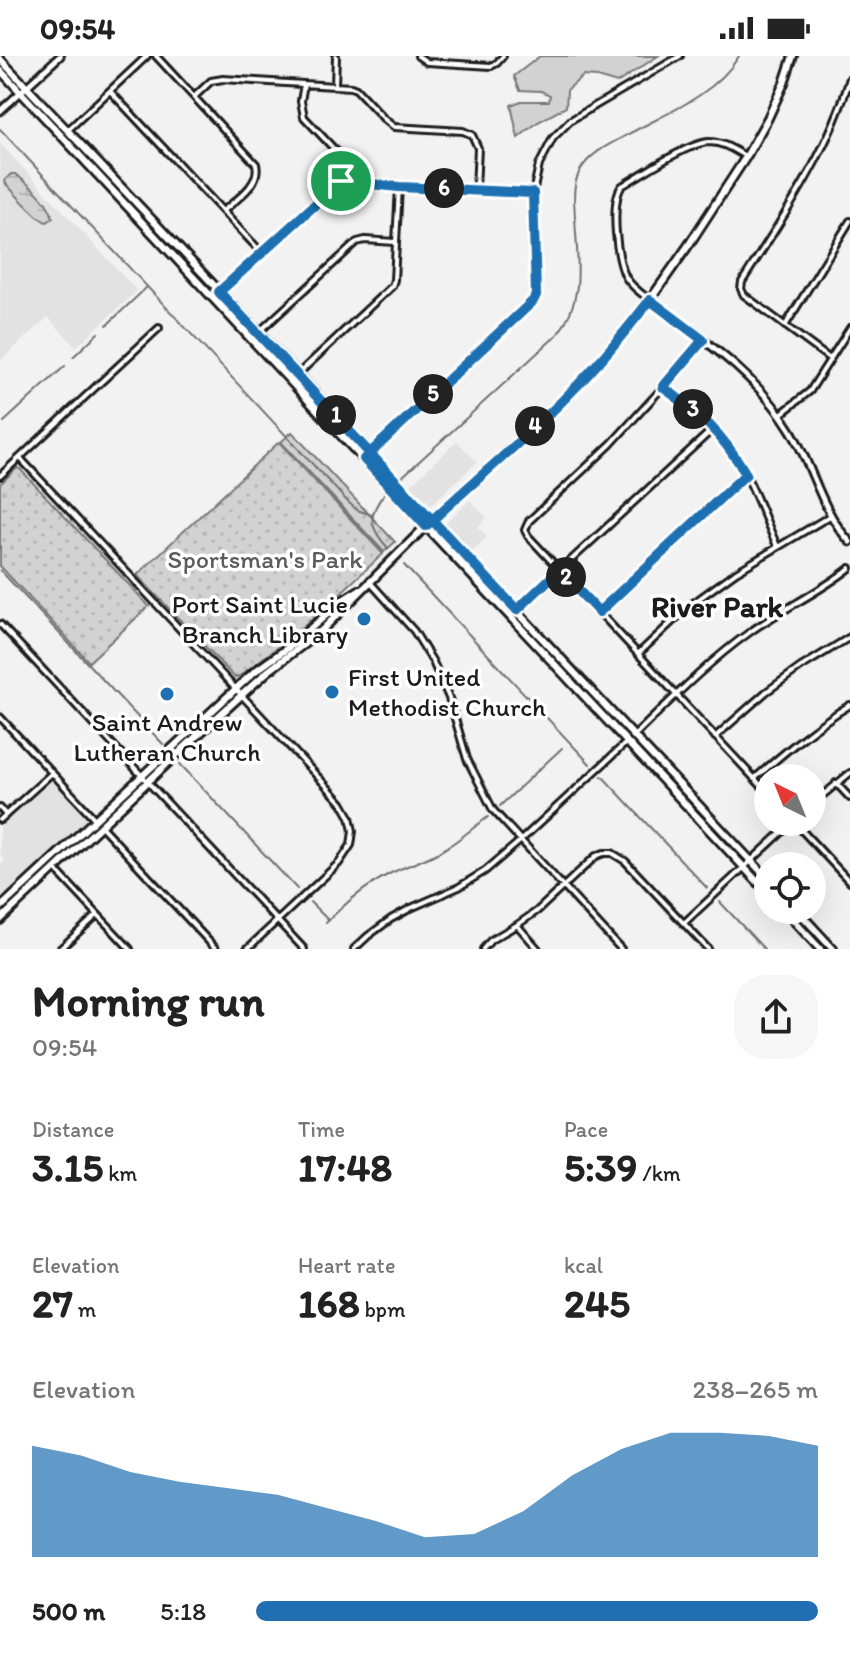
<!DOCTYPE html>
<meta charset="utf-8">
<style>
:root{--surface:#fff;--page:#f6f6f6;--text:#222;--muted:#767676;--accent:#1f6fb2}
body{margin:0;font-family:Itim,sans-serif;background:var(--page);color:var(--text);height:100vh;display:flex;flex-direction:column;font-size:30px;white-space:nowrap}
*{box-sizing:border-box;margin:0}
p{font-size:26px;color:var(--muted)}
.icon{flex:none;width:44px;height:44px;fill:none;stroke:currentColor;stroke-width:2;stroke-linecap:round;stroke-linejoin:round}
.map{position:relative;height:893px;overflow:hidden}
.side{display:flex;flex-direction:column;background:var(--surface);flex:1}
.side>*{flex:none}
.needle{width:52px;rotate:317deg}
.fabs{position:absolute;left:754px;top:708px;display:grid;gap:16px}
.fabs a{display:grid;place-items:center;width:72px;height:72px;border-radius:50%;background:var(--surface);box-shadow:0 8px 32px #0002;font-size:40px}
.pin{position:absolute;display:grid;place-items:center;width:68px;height:68px;color:#fff;margin:-34px;border:4px solid #fff;border-radius:50%;box-shadow:0 2px 8px #0007}
.km{position:absolute;width:40px;height:40px;margin:-20px;border-radius:50%;background:#222;color:#fff;font-size:22px;line-height:40px;text-align:center}
.round{display:grid;place-items:center;flex:none;width:84px;height:84px;border-radius:32px;background:var(--page)}
.head{display:flex;align-items:center;justify-content:space-between;height:136px;padding:0 32px}
h1{font-size:44px;font-weight:700;line-height:60px}
.figures{display:grid;grid-template-columns:repeat(3,1fr);gap:12px;height:136px;padding:8px 32px}
.figures div{display:grid;align-content:center}
.figures b{font-size:40px;font-weight:700}
.figures small{font-size:22px;font-weight:400}
.figures p{font-size:22px}
.chart{height:224px;padding:16px 32px}
.chart p{display:flex;justify-content:space-between}
.chart svg{width:100%;height:144px;margin-top:8px;fill:var(--accent);opacity:.7}
ul{padding:0 32px;list-style:none;font-size:26px}
li{display:grid;grid-template-columns:128px 96px 1fr;align-items:center;height:60px}
li i{height:20px;border-radius:10px;background:var(--accent)}
.status{display:flex;justify-content:space-between;align-items:center;height:56px;padding:0 40px;background:var(--surface);direction:ltr}
.status svg{height:22px;fill:currentColor}
.map>svg:first-child{display:block}
</style>
<div class="status"><b>09:54</b><svg viewBox="0 0 49 12"><path d="M0 12V9h3v3zM5 12V6h3v6zM10 12V3h3v9zM15 12V0h3v12zM26 1h20v11H26zM47 4h2v5h-2z"/></svg></div>
<div class="map">
<svg width="850" height="893" viewBox="0 0 850 893">
<defs>
<pattern id="wetland-marsh" width="20" height="14" patternUnits="userSpaceOnUse" patternTransform="scale(2)"><rect width="20" height="14" fill="#d2d2d2"/><path d="M1 5h8M5 5V1M11 12h8M15 12V8" fill="none" stroke="#b4b4b4"/></pattern>
<pattern id="park-dots" width="8" height="8" patternUnits="userSpaceOnUse" patternTransform="scale(2)"><rect width="8" height="8" fill="#d2d2d2"/><path d="M2 2h.1M6 6h.1" fill="none" stroke="#b4b4b4" stroke-width="1.8" stroke-linecap="round"/></pattern>
</defs>
<rect width="100%" height="100%" fill="#f2f2f2"/>
<filter id="ink" filterUnits="userSpaceOnUse"><feTurbulence type="fractalNoise" baseFrequency=".0125" numOctaves="2"/><feDisplacementMap in="SourceGraphic" scale="16" xChannelSelector="R" yChannelSelector="G"/><feConvolveMatrix kernelMatrix="1 2 1 2 8 2 1 2 1" color-interpolation-filters="sRGB"/></filter>
<g filter="url(#ink)">
<!-- built -->
<path fill="#e2e2e2" d="M0,87L137,235L76,291L48,261L0,305Z
M457,385L477,406L431,449L411,428Z
M470,444L487,462L478,471L487,481L471,496L445,468Z
M52,721L91,762L0,847V809L5,804L0,798V768Z"/>
<!-- grass -->
<path fill="#d2d2d2" stroke="#777" stroke-width="2" d="M540,0H658L617,27L597,21L583,20L567,34L566,51L538,66L518,82L511,49L521,45H549L550,39L541,35L520,34L514,20Z"/>
<!-- wetland -->
<path fill="url(#wetland-marsh)" stroke="#777" stroke-width="2" d="M11,118H15C29,128 49,145 53,162C51,163 49,165 47,166C39,166 13,135 6,128L5,124Z"/>
<!-- park -->
<path fill="url(#park-dots)" stroke="#777" stroke-width="2" d="M292,376L395,486L384,496L281,386Z
M279,386L383,498L299,575L238,621L235,622L137,519Z
M19,412L149,550L89,606L0,510V428L16,413Z"/>
<g fill="none" stroke-linecap="round" stroke-linejoin="round">
<!-- stream -->
<path stroke="#707070" stroke-width="2" d="M0,73L347,445L357,454L372,459
M107,269L146,232
M73,301L98,277
M4,366L65,310
M402,421L557,279C586,242 577,205 575,161C574,144 572,128 581,113C591,97 608,89 625,80C664,58 715,40 739,0
M385,437C367,459 369,471 388,492
M404,509L590,708
M0,514L163,688
M180,708L297,833
M602,720L707,832
M500,750L562,692
M310,846L328,864
M720,846L764,893
M326,867C345,847 366,830 391,817C406,810 422,805 437,797C455,788 471,773 488,761"/>
<defs>
<path id="minor" d="M156,0L256,108C261,128 237,143 223,155
M418,0L427,6L491,10L497,7L503,0
M304,28L301,45L304,61L335,94L341,124
M335,29L336,0
M110,35L262,197
M194,41L211,25L223,23L351,31L356,33L384,63L394,71L463,75L472,79L478,92L476,132
M68,74L147,0
M213,242L341,125L399,131L533,137
M650,244C642,238 633,232 627,223C616,207 610,144 622,130C642,118 688,87 709,86C723,86 734,94 745,100
M785,270L850,165
M258,277L357,186L365,184L395,186
M703,284L663,331L611,388L529,465L525,474L528,480L768,737
M830,303L744,239L741,233L742,226C783,161 828,97 850,22
M298,318L392,230L394,224L399,131
M663,331C688,350 714,368 732,394C751,424 763,458 777,490
M781,358L810,335L850,272
M20,402L319,722L342,747L350,761L353,775L351,789L339,807L247,893
M364,403L533,245L536,239L533,137L539,109L553,82L571,64L680,0
M0,420L159,272
M369,525L414,575L433,606L449,642L467,703L493,754L621,893
M516,555L714,372
M599,556L746,418
M0,568L304,893
M638,598L689,550L736,516L830,460
M0,661L95,763
M634,680C671,644 708,606 750,576C782,553 819,537 850,512
M715,681L766,636L801,611L850,581
M754,723C785,696 815,670 850,649
M836,727L850,742
M812,748L850,717
M0,752L6,759
M0,764L52,717
M794,766L850,826
M101,770L216,893
M55,813L130,893
M684,867L793,766
M517,869L538,893
M60,893L97,859
M354,893L368,880L391,863L411,852L459,831L485,815L520,785L627,686
M483,893L491,884L517,869L537,855L596,800L604,797H612L625,805L708,893"/>
<path id="tertiary" d="M0,55L60,0
M650,244C701,282 756,318 790,373C813,410 820,453 850,486"/>
<path id="secondary" d="M0,3L298,318L432,465L768,823
M0,14L768,837
M0,852L254,616L289,591L346,542L359,534
M784,854L820,893
M797,854L833,893
M0,864L201,676L267,616L321,575L426,470L570,338L602,303L650,244L688,190L746,101L768,62L784,27L793,0"/>
</defs>
<!-- minor casing -->
<use href="#minor" stroke="#1c1c1c" stroke-width="10"/>
<!-- tertiary casing -->
<use href="#tertiary" stroke="#1c1c1c" stroke-width="11"/>
<!-- secondary casing -->
<use href="#secondary" stroke="#1c1c1c" stroke-width="12"/>
<!-- minor -->
<use href="#minor" stroke="#fff" stroke-width="4"/>
<!-- tertiary -->
<use href="#tertiary" stroke="#fff" stroke-width="5"/>
<!-- secondary -->
<use href="#secondary" stroke="#fff" stroke-width="6"/>
</g>
</g>
<g fill="none" stroke-linecap="round" stroke-linejoin="round" filter="url(#ink)">
<defs>
<path id="route" d="M341,125L219,236C319,342 417,449 517,554L559,514L599,556L746,418C721,376 702,360 663,331L703,284L650,244C625,276 599,308 570,337C525,384 473,425 426,470L364,403C419,350 477,298 533,245L536,239L533,137L399,131L341,125"/>
</defs>
<!-- route casing -->
<use href="#route" stroke="#fff" stroke-width="16"/>
<!-- route -->
<use href="#route" stroke="#1f6fb2" stroke-width="10"/>
</g>
<!-- markers -->
<g fill="#1f6fb2" stroke="#fff" stroke-width="3">
<circle cx="364" cy="563" r="8"/>
<circle cx="332" cy="636" r="8"/>
<circle cx="167" cy="638" r="8"/>
</g>
<g text-anchor="middle" dominant-baseline="central" stroke-width="7" stroke-linejoin="round" paint-order="stroke">
<!-- park labels -->
<g font-size="26" fill="#5c5c5c" stroke="#fff">
<text x="265" y="503">Sportsman's Park</text>
</g>
<!-- poi labels -->
<g font-size="26" fill="#1c1c1c" stroke="#fff" text-anchor="end">
<text x="348" y="548">Port Saint Lucie<tspan x="348" dy="30">Branch Library</tspan></text>
<text x="348" y="621" text-anchor="start">First United<tspan x="348" dy="30">Methodist Church</tspan></text>
<text x="167" y="666" text-anchor="middle">Saint Andrew<tspan x="167" dy="30">Lutheran Church</tspan></text>
</g>
<!-- quarter labels -->
<g font-size="30" font-weight="bold" fill="#1c1c1c" stroke="#fff">
<text x="717" y="550">River Park</text>
</g>
</g>
</svg>
<div class="fabs">
<a><svg class="needle" viewBox="-14 -14 28 28"><path d="M0-13l5 13h-10z" fill="#e53935"/><path d="M0 13l5-13h-10z" fill="#767676"/></svg></a>
<a><svg class="icon" aria-label="locate" viewBox="0 0 24 24"><circle cx="12" cy="12" r="6"/><path d="M12 2v4M12 18v4M2 12h4M18 12h4"/></svg></a>
</div>
<div class="pin" style="left:341px;top:125px;background:#1e9e55"><svg class="icon" aria-label="arrive" viewBox="0 0 24 24"><path d="M6 21V4h12l-3 4 3 4H6"/></svg></div>
<b class="km" style="left:336px;top:359px">1</b>
<b class="km" style="left:566px;top:521px">2</b>
<b class="km" style="left:693px;top:353px">3</b>
<b class="km" style="left:535px;top:370px">4</b>
<b class="km" style="left:433px;top:338px">5</b>
<b class="km" style="left:444px;top:132px">6</b>
</div>
<section class="side">
<div class="head"><div><h1>Morning run</h1><p>09:54</p></div><a class="round"><svg class="icon" aria-label="share" viewBox="0 0 24 24"><path d="M12 15V3M7 8l5-5 5 5M5 13v7h14v-7"/></svg></a></div>
<div class="figures">
<div><p>Distance</p><b>3.15<small> km</small></b></div>
<div><p>Time</p><b>17:48</b></div>
<div><p>Pace</p><b>5:39<small> /km</small></b></div>
</div>
<div class="figures">
<div><p>Elevation</p><b>27<small> m</small></b></div>
<div><p>Heart rate</p><b>168<small> bpm</small></b></div>
<div><p>kcal</p><b>245</b></div>
</div>
<div class="chart"><p><span>Elevation</span>238–265 m</p>
<svg viewBox="0 0 160 44" preserveAspectRatio="none"><path d="M0 44V10L10 13L20 18L30 21L40 23L50 25L60 29L70 33L80 38L90 37L100 30L110 19L120 11L130 6L140 6L150 7L160 10V44z"/></svg>
</div>
<ul>
<li><b>500 m</b>5:18<i style="width:100%"></i></li>
</ul>
</section>
